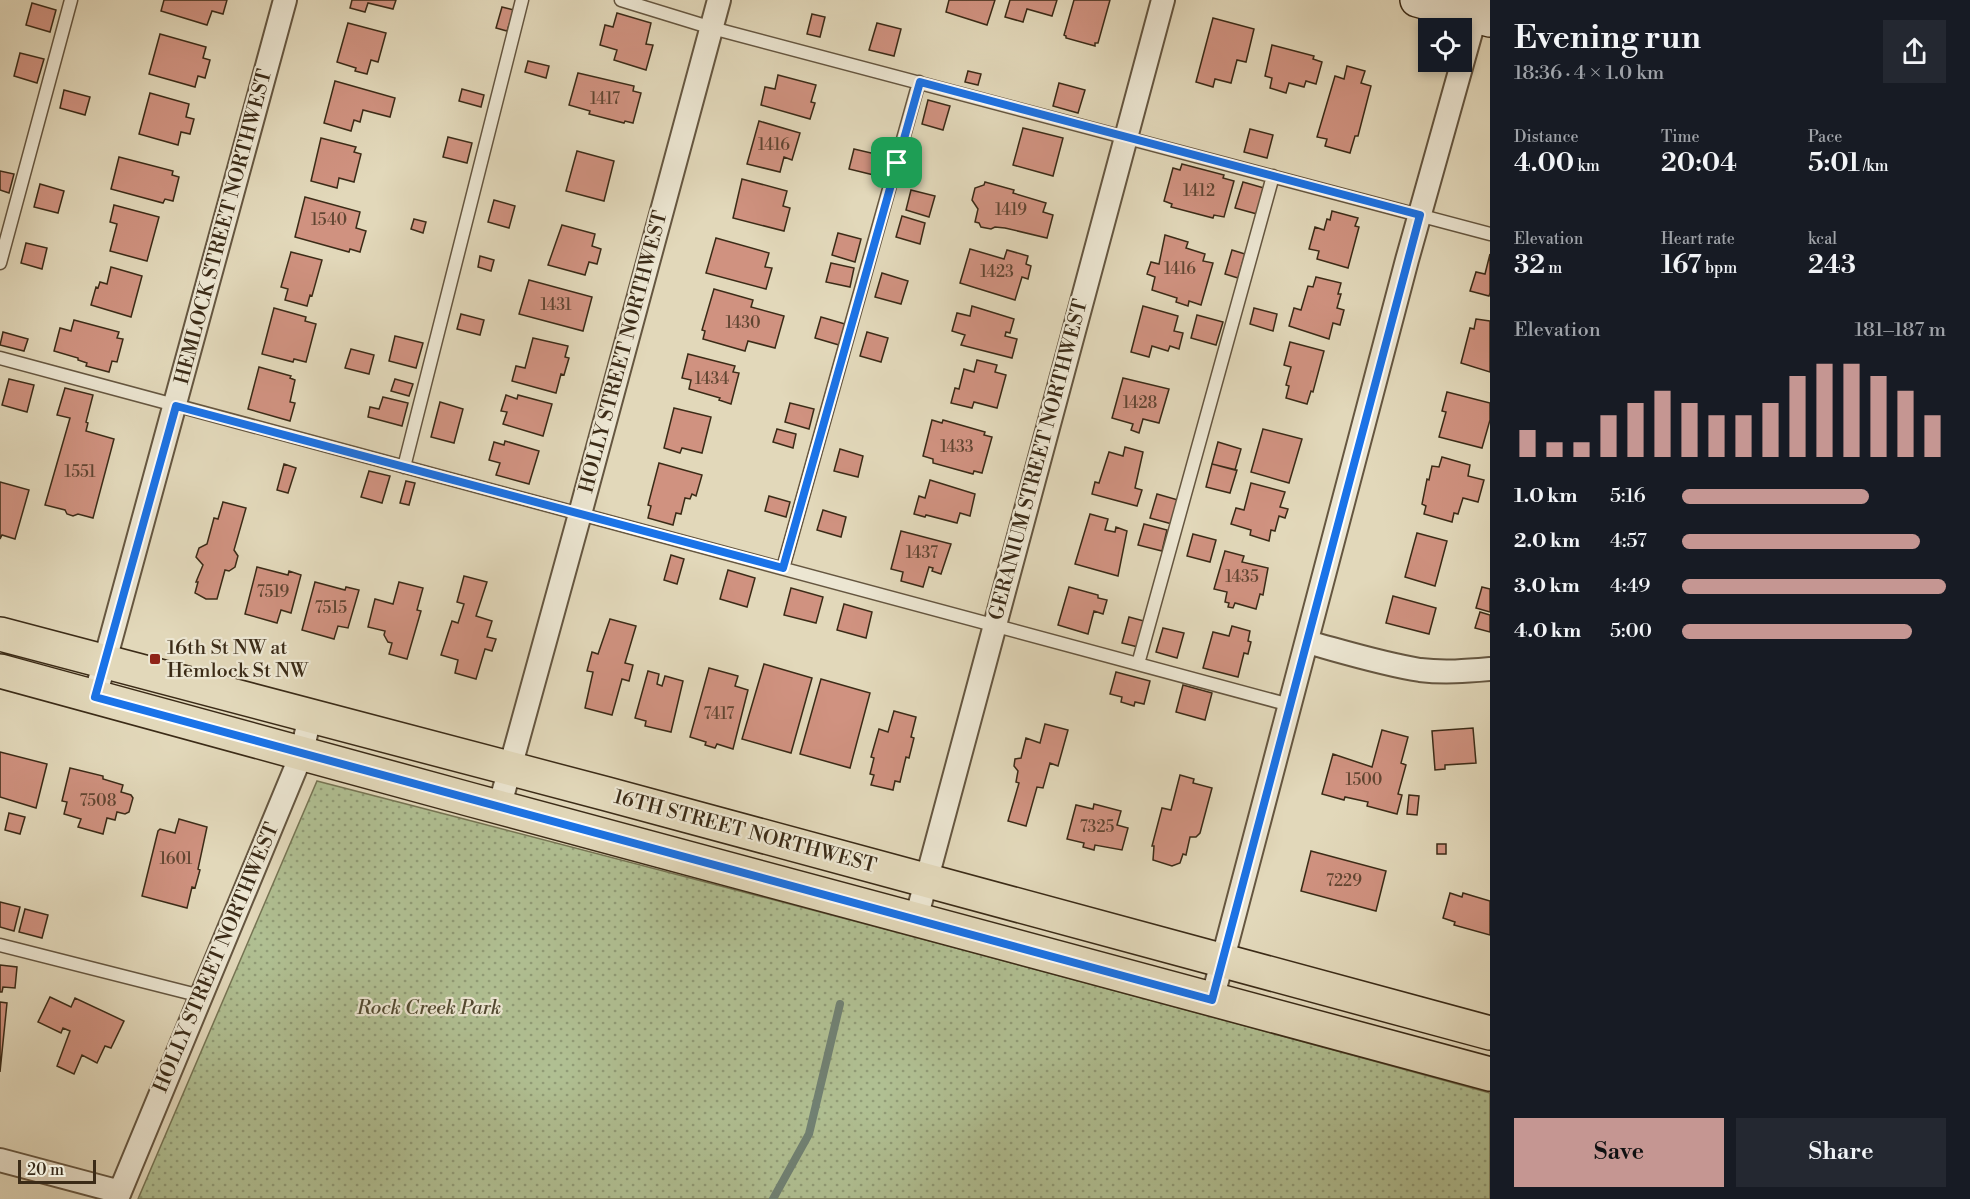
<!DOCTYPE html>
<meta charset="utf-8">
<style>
:root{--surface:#171b24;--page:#242831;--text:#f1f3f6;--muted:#9ea1a6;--accent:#c59692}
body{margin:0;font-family:"Libre Bodoni",serif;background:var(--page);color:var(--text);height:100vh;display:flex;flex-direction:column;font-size:22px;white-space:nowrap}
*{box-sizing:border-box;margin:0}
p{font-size:20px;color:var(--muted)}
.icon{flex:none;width:33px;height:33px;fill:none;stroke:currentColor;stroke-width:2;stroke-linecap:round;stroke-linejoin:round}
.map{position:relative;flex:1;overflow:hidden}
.sheet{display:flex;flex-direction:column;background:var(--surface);width:480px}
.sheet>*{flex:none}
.buttons{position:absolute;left:1418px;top:18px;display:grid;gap:12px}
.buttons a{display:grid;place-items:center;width:54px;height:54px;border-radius:0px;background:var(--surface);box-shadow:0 3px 9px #0003;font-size:30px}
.scale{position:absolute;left:18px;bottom:15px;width:78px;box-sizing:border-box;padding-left:6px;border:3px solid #3b2b17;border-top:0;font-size:16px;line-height:21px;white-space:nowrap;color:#3b2b17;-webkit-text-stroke:4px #ece6d2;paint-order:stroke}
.pin{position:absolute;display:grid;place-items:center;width:51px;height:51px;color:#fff;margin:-26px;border-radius:12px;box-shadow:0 3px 9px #0006}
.round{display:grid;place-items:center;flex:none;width:63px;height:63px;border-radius:0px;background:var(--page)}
.overview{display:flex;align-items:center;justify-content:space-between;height:102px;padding:0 24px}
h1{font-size:33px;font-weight:600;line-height:45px}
.stats{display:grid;grid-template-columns:repeat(3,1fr);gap:9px;height:102px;padding:6px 24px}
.stats div{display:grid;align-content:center}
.stats b{font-size:26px;font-weight:600}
.stats small{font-size:16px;font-weight:400}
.stats p{font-size:16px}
.chart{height:168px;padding:12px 24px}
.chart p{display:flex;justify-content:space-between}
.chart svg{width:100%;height:108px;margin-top:6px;stroke:var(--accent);stroke-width:6}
.action{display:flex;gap:12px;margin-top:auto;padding:12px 24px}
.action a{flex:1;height:69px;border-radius:0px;background:var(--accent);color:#111;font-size:24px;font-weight:600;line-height:69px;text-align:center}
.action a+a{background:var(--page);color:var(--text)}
ul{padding:0 24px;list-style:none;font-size:20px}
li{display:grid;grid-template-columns:96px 72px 1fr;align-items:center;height:45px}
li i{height:15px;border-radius:8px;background:var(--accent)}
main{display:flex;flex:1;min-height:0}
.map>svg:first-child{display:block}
</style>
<main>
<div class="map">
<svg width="1490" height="1199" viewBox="0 0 1490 1199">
<defs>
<pattern id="park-dots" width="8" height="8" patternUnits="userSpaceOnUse" patternTransform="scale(1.5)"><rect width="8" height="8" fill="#b0bf92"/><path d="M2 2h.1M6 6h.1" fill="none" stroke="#909b76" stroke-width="1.8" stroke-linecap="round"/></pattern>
</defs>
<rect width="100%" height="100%" fill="#e2d8ba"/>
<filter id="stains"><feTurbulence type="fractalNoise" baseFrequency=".00333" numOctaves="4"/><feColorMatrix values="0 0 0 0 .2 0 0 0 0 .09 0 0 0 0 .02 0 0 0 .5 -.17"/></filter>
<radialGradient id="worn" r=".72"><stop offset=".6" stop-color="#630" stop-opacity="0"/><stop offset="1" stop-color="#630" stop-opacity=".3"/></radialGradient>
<!-- park -->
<path fill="url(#park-dots)" stroke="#767554" stroke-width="1.5" d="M317,781C709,882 1100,985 1490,1093V1199H138Z"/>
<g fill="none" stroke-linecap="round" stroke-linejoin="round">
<!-- stream -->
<path stroke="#718173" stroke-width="8" d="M773,1199L809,1134L840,1004"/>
</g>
<!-- building -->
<path fill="#d09280" stroke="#3b2b17" stroke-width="1.5" d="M164,0H227L223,14L212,11L207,25L161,11Z
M352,0H396L393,9L368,3L365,12L350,8Z
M949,0H995L987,25L946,12Z
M1010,0H1057L1052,16L1027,9L1023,22L1005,17Z
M1074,0H1110L1098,43H1095V46L1066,38V36L1064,35Z
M32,3L56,10L50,32L26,25Z
M502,7L514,10L507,31L496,28Z
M617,13L651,23L646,44L653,45L646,70L614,60L617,50L600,45L605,25L613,27Z
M812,14L825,17L820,37L807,34Z
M1213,18L1254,29L1246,62L1237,60L1231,83L1215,79L1213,87L1196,82Z
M348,23L386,33L378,62L371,60L367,74L355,71L356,68L337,62Z
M877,23L901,29L894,56L869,50Z
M160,34L206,47L203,58L210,60L205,78L198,76L195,87L149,74Z
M1272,45L1314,56L1313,59L1322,62L1316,84L1306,81L1304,87L1289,83L1286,93L1270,88L1272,78L1265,76Z
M20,53L44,59L37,83L14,76Z
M528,61L549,66L546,78L525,72Z
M1347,66L1365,71L1361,83L1371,86L1358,136H1355L1350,153L1325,146L1327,139L1317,137L1335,76L1344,79Z
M968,71L981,74L978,85L965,82Z
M578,73L634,86L633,91L641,93L633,123L625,121L624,123L589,114L590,111L569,105Z
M778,75L816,85L811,102L815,103L810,119L761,105L765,87L775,89Z
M335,81L395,98L390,117L363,110L360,122L354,120L351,131L324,123Z
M1059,83L1085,90L1078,113L1053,106Z
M462,89L484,95L481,107L459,101Z
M64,90L90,97L85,115L60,108Z
M150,93L189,104L186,117L194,119L190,134L181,132L178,145L139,134Z
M928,100L950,106L943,130L922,124Z
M759,121L800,133L792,160L784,157L780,172L747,164Z
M1023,128L1063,138L1053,176L1013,165Z
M1250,129L1273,135L1267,158L1244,152Z
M448,137L472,143L467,163L443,157Z
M321,138L356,147L354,152L361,154L354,182L339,178L337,188L311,181Z
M854,149L884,156L878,176L849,169Z
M577,151L614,161L604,201L566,191Z
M119,157L173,171L172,175L179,177L173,201L165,199L163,203L111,189Z
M1182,164L1224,175L1223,178L1234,181L1224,217L1214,215L1213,218L1171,207L1172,204L1164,201L1173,168L1180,170Z
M0,171L14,174L9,193L0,190Z
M742,179L787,191L783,206L790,208L784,231L733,218Z
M985,182L1014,190L1013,193L1046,203L1043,212L1053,215L1047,238L1005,228L995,227L991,229L981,227L979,223L975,222L978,209L972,200L975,188L984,185Z
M1243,182L1264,188L1257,214L1235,208Z
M40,184L64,191L58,213L34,207Z
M911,190L935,196L929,217L906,210Z
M305,197L360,212L356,228L366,231L360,252L350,249L349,252L295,237Z
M494,200L515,206L509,228L488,222Z
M114,205L159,217L147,261L110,251L117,224L110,222Z
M1332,211L1358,218L1355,226L1359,227L1348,268L1317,259L1319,251L1309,249L1315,227L1324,230L1327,219L1330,220Z
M902,216L925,223L920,244L896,237Z
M414,219L426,222L423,233L411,229Z
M562,225L595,234L592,246L601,249L597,264L589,262L585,275L548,265Z
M838,233L861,239L855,262L832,255Z
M1165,235L1188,242L1186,248L1205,254L1203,261L1213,263L1201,305L1189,301L1188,306L1176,302L1177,298L1152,290L1155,277L1147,274L1151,262L1159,264Z
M716,238L769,253L765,267L772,268L766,289L706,273Z
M26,243L47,248L42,269L21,263Z
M970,249L1004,259L1007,250L1028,256L1026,264L1031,266L1028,279L1022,277L1015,300L960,283Z
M1232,250L1245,254L1238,278L1225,274Z
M291,252L322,260L312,296L310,295L307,306L285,300L288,289L281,287Z
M1490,254V293L1489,296L1470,291L1476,272L1485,274Z
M480,256L494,260L491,271L478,267Z
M831,263L854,268L850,287L826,282Z
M111,267L142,276L131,317L91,305L96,287L98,288L100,282L107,284Z
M882,273L908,281L901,304L875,297Z
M1316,277L1341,283L1338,294H1341L1337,308L1344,310L1340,325L1333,323L1329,339L1289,326L1294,308L1301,310L1308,286L1313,287Z
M529,280L592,297L583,331L519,314Z
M714,289L753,300L751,307L784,316L775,348L748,341L745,351L703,339L705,331L702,330Z
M972,306L1014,319L1010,333L1006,332L1005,336L1017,339L1012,358L961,345L965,335L952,331L957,313L970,316Z
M1143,306L1178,316L1174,331L1183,333L1179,349L1170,346L1168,351L1152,346L1149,357L1131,352Z
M274,308L306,317L305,321L316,324L306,362L294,359L293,362L262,354Z
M1254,308L1277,314L1273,331L1250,324Z
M461,314L484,320L480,335L457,329Z
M1197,315L1223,322L1216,345L1191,338Z
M821,317L845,324L839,345L815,338Z
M1476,319L1490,321V372L1461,363L1470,328L1474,329Z
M74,320L119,332L117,338L123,339L117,362L112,361L109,372L86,366L87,363L78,360V358L54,351L60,328L71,331Z
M3,332L28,339L24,351L0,345Z
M867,332L888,338L881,362L860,356Z
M395,336L423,343L416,368L389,361Z
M533,338L568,346L565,357L569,358L564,375L561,374L556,393L512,381L516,366L525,368Z
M1290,342L1324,351L1313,392L1311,391L1307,404L1286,398L1289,386L1286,385L1291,367L1284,365Z
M351,349L374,355L369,374L345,368Z
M688,354L735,366L733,372L739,373L731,404L719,400L720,398L689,389L691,380L682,378Z
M977,360L997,365L995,372L1006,375L997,408L974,402L972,408L951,403L955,388L959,389L964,369L974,372Z
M259,367L291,376L290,378L295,380L290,402L295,403L290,421L248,409Z
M1123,378L1169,389L1159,423L1143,419L1139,433L1131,430L1133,424L1112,418Z
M9,379L34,385L27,412L2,405Z
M395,379L413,384L409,396L391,391Z
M65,388L93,395L86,422L88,423L86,431L114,439L93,518L78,514L73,516L67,514L65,510L45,505L70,418L57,415Z
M1447,392L1490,403V420L1482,448L1439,437L1446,412L1442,411Z
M506,395L517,399L518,395L552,404L543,436L503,424L507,412L501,411Z
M383,397L408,403L402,426L368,417L370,407L379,409Z
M440,402L463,409L454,443L431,437Z
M790,403L814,409L809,429L785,422Z
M674,408L711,417L702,453L682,448L680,453L664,448Z
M932,420L942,423L943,420L985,432L984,435L992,437L982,473L974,471L973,474L933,463V459L923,456Z
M777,429L796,434L793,448L773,442Z
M1263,429L1302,439L1289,483L1251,472Z
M505,441L539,451L529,484L496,475L500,463L489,460L494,442L504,445Z
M1218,442L1241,449L1235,470L1212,464Z
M1125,447L1143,452L1135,488L1142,490L1137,506L1092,494L1095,482L1099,483L1109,452L1123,456Z
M840,449L863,456L858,477L834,471Z
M1442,457L1470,465L1468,476L1484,480L1478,502L1463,498L1458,514L1454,513L1452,522L1424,514L1426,506L1422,504L1427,479L1429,480L1432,466L1439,467Z
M659,463L702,475L696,496L692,494L690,499L685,498L681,514L676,513L673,525L648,518L651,506L648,505Z
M284,464L296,468L288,493L277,490Z
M1212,464L1237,470L1230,493L1206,487Z
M369,471L390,476L382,503L361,497Z
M930,480L975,494L970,516L960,513L957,523L926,515L925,517L914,514L919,496L925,498Z
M406,481L415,483L409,505L400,503Z
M0,482L29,490L15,539L2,535L0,539Z
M1251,483L1285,492L1280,507L1288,509L1285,518L1279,516L1275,531L1271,530L1269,541L1250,535L1251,530L1231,524L1236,508L1244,510Z
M1157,494L1178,500L1172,524L1150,518Z
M769,496L790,502L786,517L765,511Z
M223,502L246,508L234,550L238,556L235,567L229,571L225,570L217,599H206L195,593L198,582H196L203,565L196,557L199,548L207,544L214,518L218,519Z
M823,510L846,517L841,537L817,530Z
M1090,514L1108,519L1105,530L1115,532L1116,527L1127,531L1118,576L1075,564Z
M1144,524L1167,530L1162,551L1138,545Z
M901,531L951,544L941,574L932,571L933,568L929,567L923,587L901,581L903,572L891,569Z
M1417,533L1447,541L1435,586L1405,577Z
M1193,534L1216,540L1210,562L1187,556Z
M1225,551L1244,556L1242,562L1268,568L1263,595L1260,594L1256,609L1235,603L1233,608L1228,607L1229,603L1225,602L1227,592L1214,589Z
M671,555L684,559L677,584L664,580Z
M257,567L288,575L289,571L301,575L291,613L281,610L277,623L245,614Z
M728,570L755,578L747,607L720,599Z
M464,576L487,582L476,616L492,621L487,637L496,639L492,651L485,649L476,679L455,673L458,660L441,655L452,621L458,623L464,604L457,602Z
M315,582L345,590L346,587L359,590L348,628L338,626L334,639L302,630Z
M399,582L423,588L417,610L421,611L407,659L389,654L392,643L388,642L384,635L385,631L368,627L375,599L393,604Z
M1069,587L1098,595V598L1107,600L1103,614L1094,611L1088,634L1058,625Z
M1482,587L1490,589V612L1476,608Z
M791,588L823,597L816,623L784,615Z
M1393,596L1436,608L1429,634L1386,623Z
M844,604L872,612L866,638L837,630Z
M1480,612L1490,615V632L1475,628Z
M1129,617L1144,621L1138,647L1122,643Z
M610,619L636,626L625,663L633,665L629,681L622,679L612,715L585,708L593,672L587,671L592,652L598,654Z
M1232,626L1250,631L1248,641L1251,642L1248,654L1244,653L1238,677L1203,668L1213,632L1229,636Z
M1163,628L1184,633L1177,658L1156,652Z
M764,664L812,678L791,753L742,739Z
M709,668L738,676L735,686L748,690L733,749L717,744L715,748L705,745L706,742L690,737Z
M648,671L659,674L657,684L662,686L665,676L683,681L671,732L645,726L646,721L635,718Z
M1116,672L1150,681L1144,704L1135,702L1134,706L1121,702L1122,697L1110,694Z
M821,679L870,693L850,768L800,754Z
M1183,685L1212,693L1205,720L1176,712Z
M894,711L916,717L911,737L914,738L909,758L906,757L900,782L895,781L893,790L871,785L874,775L870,774L874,758L871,757L879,729L888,732Z
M1045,724L1068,730L1058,766L1050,763L1043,788L1037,787L1026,826L1008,821L1019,783L1016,782L1018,771L1014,766L1015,759L1021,758L1026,738L1040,743Z
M1473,728L1476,763L1445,765V769L1435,770L1432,731Z
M1382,730L1408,737L1401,763L1406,765L1398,794L1402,795L1397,814L1367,806L1368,802L1345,797L1344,800L1322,794L1333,754L1372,767Z
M0,752L47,764L36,808L0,797Z
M70,768L103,776V779L123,785L121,792L131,795L133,798L129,812L125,814L117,812L115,820L107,818L103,834L78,827L81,819L64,814L67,802L62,801Z
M1180,775L1194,779L1193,783L1212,788L1200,833L1196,837H1190L1186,855L1183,854L1180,863L1172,866L1153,860L1154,846H1152L1162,808L1171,810Z
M1409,795L1419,796L1417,815L1407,814Z
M1094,804L1121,811L1117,825L1128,828L1122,850L1095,845L1094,850L1083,847L1084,843L1067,839L1076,805L1093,809Z
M9,813L25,817L20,834L5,830Z
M179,819L207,827L198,869L200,870L195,888L192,887L187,908L142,896L158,831L160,829L175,833Z
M1437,844H1446V854H1437Z
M1311,851L1386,871L1376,911L1301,891Z
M1450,893L1462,897L1463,893L1490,901V935L1454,925L1455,922L1443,918Z
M0,902L20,907L14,931L0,927Z
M25,909L48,915L42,938L19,932Z
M0,965L17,967L15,988L3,987L2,992H0Z
M50,997L71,1007L75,998L124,1021L111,1048L105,1046L97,1063L82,1055L74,1074L57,1066L70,1031L63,1028L61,1033L38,1022Z
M0,1002L7,1003L0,1072Z"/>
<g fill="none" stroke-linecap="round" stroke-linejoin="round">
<defs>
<path id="lane" d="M621,0L712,28L1490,234
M0,263L71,0
M0,358L1290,705
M404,467L522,0
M783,568L919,82
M1138,664L1273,176
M0,945L201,996"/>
<path id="street" d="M1307,642C1344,652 1382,664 1420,670C1444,673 1467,671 1490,669
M95,697L285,0
M499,808L580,514L719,0
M916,919L1163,0
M1212,1000L1407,260L1480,0
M0,1160L120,1192
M117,1199L302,753L310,715"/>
<path id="secondary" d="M1417,0L1490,20"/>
<path id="primary" d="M0,634L607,794L1490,1033
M0,671L472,800L1490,1074"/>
</defs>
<!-- lane casing -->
<use href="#lane" stroke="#655640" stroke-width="15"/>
<!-- street casing -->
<use href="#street" stroke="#655640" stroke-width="26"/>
<!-- secondary casing -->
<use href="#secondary" stroke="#3b2b17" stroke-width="36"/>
<!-- primary casing -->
<use href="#primary" stroke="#3b2b17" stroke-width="36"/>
<!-- lane -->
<use href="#lane" stroke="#ece6d2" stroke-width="12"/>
<!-- street -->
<use href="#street" stroke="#ece6d2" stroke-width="22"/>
<!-- secondary -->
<use href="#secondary" stroke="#ece6d2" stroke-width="33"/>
<!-- primary -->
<use href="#primary" stroke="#e2d8ba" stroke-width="33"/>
</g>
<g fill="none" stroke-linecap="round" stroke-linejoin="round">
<defs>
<path id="route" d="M920,82L1420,215L1212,1000L95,697L176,406L783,568Z"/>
</defs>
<!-- route casing -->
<use href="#route" stroke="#fff" stroke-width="12"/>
<!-- route -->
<use href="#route" stroke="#1a73e8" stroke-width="8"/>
</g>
<!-- markers -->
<rect fill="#8f2418" stroke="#ece6d2" stroke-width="2" x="149" y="653" width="12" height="12" rx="3"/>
<g text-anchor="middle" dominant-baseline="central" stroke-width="4.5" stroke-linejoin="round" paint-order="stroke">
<!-- number labels -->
<g font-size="16" fill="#604531">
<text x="605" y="99">1417</text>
<text x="774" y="145">1416</text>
<text x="1199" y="191">1412</text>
<text x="1011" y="210">1419</text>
<text x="329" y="220">1540</text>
<text x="1180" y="269">1416</text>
<text x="997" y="272">1423</text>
<text x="556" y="305">1431</text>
<text x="743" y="323">1430</text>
<text x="712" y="379">1434</text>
<text x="1140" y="403">1428</text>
<text x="957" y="447">1433</text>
<text x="80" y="472">1551</text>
<text x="922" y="553">1437</text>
<text x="1242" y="577">1435</text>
<text x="273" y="592">7519</text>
<text x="331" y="608">7515</text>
<text x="719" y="714">7417</text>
<text x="1364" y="780">1500</text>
<text x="98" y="801">7508</text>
<text x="1097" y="827">7325</text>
<text x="176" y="859">1601</text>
<text x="1344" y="881">7229</text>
</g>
<!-- street labels -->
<g font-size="20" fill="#3b2b17" stroke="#ece6d2">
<text transform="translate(224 227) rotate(-75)">HEMLOCK STREET NORTHWEST</text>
<text transform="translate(624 352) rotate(-75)">HOLLY STREET NORTHWEST</text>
<text transform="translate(1039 460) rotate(-75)">GERANIUM STREET NORTHWEST</text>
<text transform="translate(745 832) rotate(15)">16TH STREET NORTHWEST</text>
<text transform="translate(217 958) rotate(-67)">HOLLY STREET NORTHWEST</text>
</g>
<!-- poi labels -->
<g font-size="20" fill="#3b2b17" stroke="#ece6d2" text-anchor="start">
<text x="167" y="648">16th St NW at<tspan x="167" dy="23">Hemlock St NW</tspan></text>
</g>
<!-- park labels -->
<g font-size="20" font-style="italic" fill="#524930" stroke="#ece6d2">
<text x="429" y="1008">Rock Creek Park</text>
</g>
</g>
<rect width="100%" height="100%" filter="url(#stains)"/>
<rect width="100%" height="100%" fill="url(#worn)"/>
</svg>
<div class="buttons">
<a><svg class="icon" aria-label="locate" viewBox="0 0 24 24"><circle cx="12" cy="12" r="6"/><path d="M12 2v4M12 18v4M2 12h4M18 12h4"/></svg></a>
</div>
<div class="scale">20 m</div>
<div class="pin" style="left:897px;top:163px;background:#1e9e55"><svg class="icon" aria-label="arrive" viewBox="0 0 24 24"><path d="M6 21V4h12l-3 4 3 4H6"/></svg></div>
</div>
<section class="sheet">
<div class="overview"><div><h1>Evening run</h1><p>18:36 · 4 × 1.0 km</p></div><a class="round"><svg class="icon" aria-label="share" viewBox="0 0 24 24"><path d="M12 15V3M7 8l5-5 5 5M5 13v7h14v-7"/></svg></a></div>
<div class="stats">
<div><p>Distance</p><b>4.00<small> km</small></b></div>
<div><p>Time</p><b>20:04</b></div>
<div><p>Pace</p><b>5:01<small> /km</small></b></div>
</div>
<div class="stats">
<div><p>Elevation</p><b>32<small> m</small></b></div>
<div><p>Heart rate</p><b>167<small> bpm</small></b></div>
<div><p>kcal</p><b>243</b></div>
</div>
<div class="chart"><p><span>Elevation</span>181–187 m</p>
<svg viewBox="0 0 160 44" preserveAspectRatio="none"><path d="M5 44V33M15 44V38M25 44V38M35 44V27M45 44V22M55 44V17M65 44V22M75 44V27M85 44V27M95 44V22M105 44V11M115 44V6M125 44V6M135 44V11M145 44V17M155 44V27"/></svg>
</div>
<ul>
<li><b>1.0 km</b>5:16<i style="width:71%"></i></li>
<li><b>2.0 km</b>4:57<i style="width:90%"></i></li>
<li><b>3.0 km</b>4:49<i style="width:100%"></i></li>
<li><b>4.0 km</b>5:00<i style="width:87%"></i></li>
</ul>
<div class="action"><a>Save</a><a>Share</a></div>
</section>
</main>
